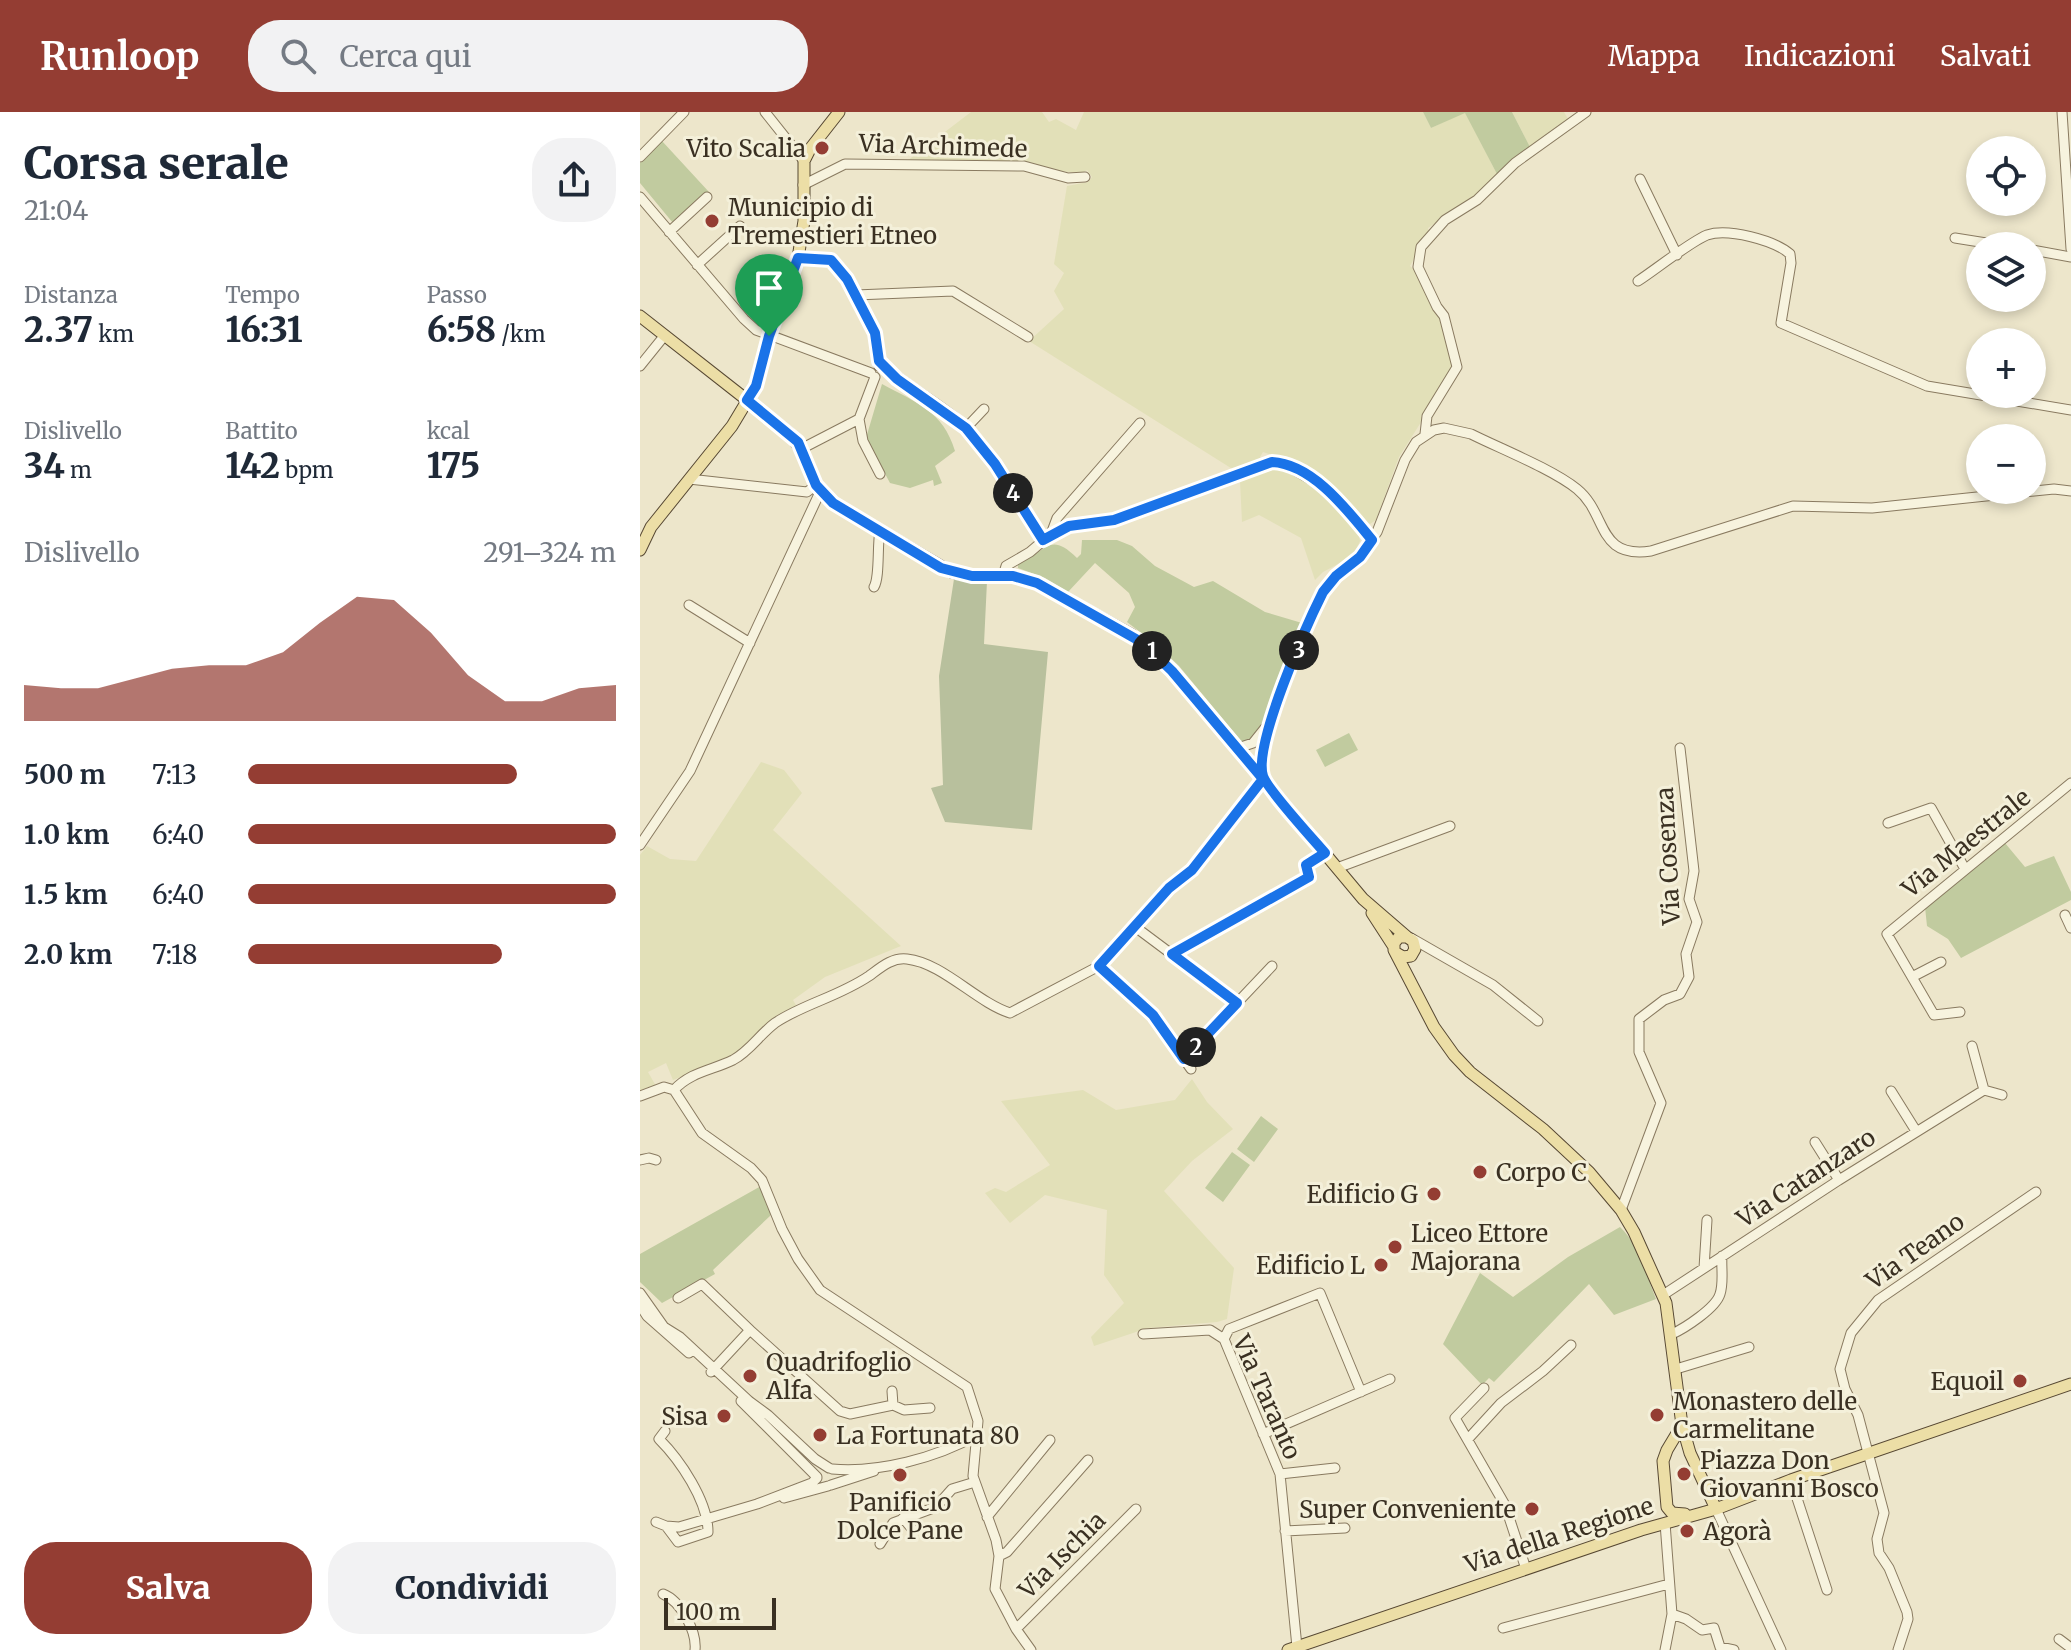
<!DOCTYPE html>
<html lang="it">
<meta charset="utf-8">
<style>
:root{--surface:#fff;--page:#f2f2f3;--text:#1f2937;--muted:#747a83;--accent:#943d33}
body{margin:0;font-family:Merriweather,serif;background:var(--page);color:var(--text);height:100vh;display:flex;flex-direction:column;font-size:30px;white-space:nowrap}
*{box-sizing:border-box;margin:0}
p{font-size:26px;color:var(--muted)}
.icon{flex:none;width:44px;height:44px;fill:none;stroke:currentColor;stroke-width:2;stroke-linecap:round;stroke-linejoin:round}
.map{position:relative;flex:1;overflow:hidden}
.side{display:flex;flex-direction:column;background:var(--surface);width:640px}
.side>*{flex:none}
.buttons{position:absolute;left:1326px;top:24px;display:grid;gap:16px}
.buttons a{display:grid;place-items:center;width:80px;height:80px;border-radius:50%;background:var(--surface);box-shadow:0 4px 12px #0003;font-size:40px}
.scale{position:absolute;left:24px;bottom:20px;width:112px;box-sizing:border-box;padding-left:8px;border:4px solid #3a3022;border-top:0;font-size:22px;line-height:28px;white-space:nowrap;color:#3a3022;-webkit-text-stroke:6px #f4f0da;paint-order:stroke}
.pin{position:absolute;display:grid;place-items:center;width:68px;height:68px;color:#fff;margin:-82px -34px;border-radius:50% 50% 50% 0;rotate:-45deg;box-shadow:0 0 8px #0007}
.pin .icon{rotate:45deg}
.km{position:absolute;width:40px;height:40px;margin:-20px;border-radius:50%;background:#222;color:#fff;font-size:22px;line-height:40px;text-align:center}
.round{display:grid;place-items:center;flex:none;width:84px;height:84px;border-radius:32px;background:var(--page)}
.headline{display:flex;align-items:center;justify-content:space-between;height:136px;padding:0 24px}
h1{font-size:44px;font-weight:800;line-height:60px}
.stats{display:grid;grid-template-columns:repeat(3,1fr);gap:12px;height:136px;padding:8px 24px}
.stats div{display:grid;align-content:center}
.stats b{font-size:34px;font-weight:800}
.stats small{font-size:22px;font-weight:400}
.stats p{font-size:22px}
.chart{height:224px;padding:16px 24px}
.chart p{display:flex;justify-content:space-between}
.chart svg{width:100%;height:144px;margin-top:8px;fill:var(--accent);opacity:.7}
.button{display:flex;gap:16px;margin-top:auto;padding:16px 24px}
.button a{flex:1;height:92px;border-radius:32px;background:var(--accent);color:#fff;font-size:32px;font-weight:800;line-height:92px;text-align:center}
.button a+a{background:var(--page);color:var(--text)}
ul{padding:0 24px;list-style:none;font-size:26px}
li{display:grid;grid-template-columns:128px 96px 1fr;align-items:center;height:60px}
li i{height:20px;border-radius:10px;background:var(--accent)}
header{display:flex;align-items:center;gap:48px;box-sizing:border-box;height:112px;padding:0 40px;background:var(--accent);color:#fff}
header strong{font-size:38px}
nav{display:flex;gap:44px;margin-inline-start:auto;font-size:28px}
.search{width:560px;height:72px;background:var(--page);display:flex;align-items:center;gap:20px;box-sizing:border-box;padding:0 28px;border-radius:32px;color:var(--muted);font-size:30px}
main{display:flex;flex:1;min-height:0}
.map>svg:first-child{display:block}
</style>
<header>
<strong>Runloop</strong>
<div class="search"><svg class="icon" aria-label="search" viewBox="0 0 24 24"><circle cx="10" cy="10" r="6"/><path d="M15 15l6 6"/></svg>Cerca qui</div>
<nav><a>Mappa</a><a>Indicazioni</a><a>Salvati</a></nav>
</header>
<main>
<section class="side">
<div class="headline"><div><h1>Corsa serale</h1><p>21:04</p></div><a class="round"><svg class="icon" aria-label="share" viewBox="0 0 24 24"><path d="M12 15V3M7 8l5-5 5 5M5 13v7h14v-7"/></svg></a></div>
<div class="stats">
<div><p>Distanza</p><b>2.37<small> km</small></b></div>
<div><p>Tempo</p><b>16:31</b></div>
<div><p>Passo</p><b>6:58<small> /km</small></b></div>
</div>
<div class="stats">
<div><p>Dislivello</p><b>34<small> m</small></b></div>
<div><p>Battito</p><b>142<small> bpm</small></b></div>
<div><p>kcal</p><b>175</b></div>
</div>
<div class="chart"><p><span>Dislivello</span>291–324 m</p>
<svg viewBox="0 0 160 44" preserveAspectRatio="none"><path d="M0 44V33L10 34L20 34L30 31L40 28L50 27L60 27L70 23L80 14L90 6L100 7L110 17L120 30L130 38L140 38L150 34L160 33V44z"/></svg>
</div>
<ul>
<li><b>500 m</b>7:13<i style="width:73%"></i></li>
<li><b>1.0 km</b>6:40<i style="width:100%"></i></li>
<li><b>1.5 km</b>6:40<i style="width:100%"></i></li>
<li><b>2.0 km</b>7:18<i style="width:69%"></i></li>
</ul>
<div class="button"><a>Salva</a><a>Condividi</a></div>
</section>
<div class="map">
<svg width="1431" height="1538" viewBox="0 0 1431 1538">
<rect width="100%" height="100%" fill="#ede6cb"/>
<!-- farmland -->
<path fill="#e2e0b8" d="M331,0H402L409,10L416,7L436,18L444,0H783L791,16L825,0L858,64L847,76L788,116L789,120L770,154L777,160L801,205L805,227L814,250L813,257L788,298L781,304L783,307L759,345L736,408L730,412L723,409L692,374L649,349L623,340L620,345L623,348L594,358L389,229L424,197L414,179L424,161L414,152L427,74L448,70L452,65L447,58L442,61L418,59L389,50L267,49Z
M872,0H924L928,7L890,35Z
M631,356L644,358L683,380L718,420L720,429L713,444L683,460L675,468L661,426L619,403L602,410L600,369Z
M121,650L144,658L162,681L133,718L261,834L185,865L153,888L157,895L91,946L33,968L26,951L8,960L16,974L0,980V743L7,734L30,747L56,749Z
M552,967L567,990L593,1017L552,1049L524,1079L594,1156L587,1207L577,1210L508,1216L454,1234L451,1225L484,1191L464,1163L467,1098L405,1083L370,1111L345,1081L355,1076L366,1080L410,1053L361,989L443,978L476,998L535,988Z"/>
<!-- green -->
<path fill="#c1cb9f" d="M783,0H872L890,35L858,64L825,1L791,16Z
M22,29L69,80L33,111L0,71V51Z
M242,272C277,291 303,299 315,339L295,354L302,371L294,374L293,368L270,376L250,371L226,326Z
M442,428H477L492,434L515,454L554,475L573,469L625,500L662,511L623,611L615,626L602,630L539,554L514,530L516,526L513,523L509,527L487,510L495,495L489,481L455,451L428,480L405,466L378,456V452C408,439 409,419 437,446L441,442Z
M709,621L718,638L685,655L676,638Z
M1365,731L1385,755L1414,744L1431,780V788L1321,846L1308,827L1287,814L1285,795Z
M621,1004L638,1017L614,1050L597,1037Z
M592,1040L610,1053L583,1090L565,1076Z
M121,1074L132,1100L130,1104L73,1158L75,1162L22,1191L0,1170V1142Z
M980,1115C998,1131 1007,1165 1016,1187L974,1203L949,1172L854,1270L849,1266L842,1273L803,1232L840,1161L873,1185L928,1145Z"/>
<!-- cemetery -->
<path fill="#b8c09d" d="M314,467L347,469L344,532L408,540L392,718L305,710L291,676L303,673L299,564Z"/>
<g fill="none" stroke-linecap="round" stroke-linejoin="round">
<defs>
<path id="minor" d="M125,0L164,49
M1422,0L1431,137
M0,45L44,0
M1000,67L1037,143
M163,73L205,52L384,54L428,66L445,65
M0,85L104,207L116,218L231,261
M29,120L67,85
M1315,126L1365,134
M1392,138L1431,145
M158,146L191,148L199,156L235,221L239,254
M57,153L100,114
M998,169C1015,158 1050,130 1067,123C1088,116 1134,128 1150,142L1151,151L1141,211L1287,274L1431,298
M216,183L313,179L388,225
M239,249C265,275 300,290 327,316C359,348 376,392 403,428
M0,254L25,223
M219,307L223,329L240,362
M326,316L344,297
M785,322L787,304L817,255L804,204L797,195L778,155L781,135L805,108L837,88L875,51L946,0
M161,337L219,307L235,265
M49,367L167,380L176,373
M411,422L417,406L500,311
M363,464L366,454L390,440L411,422L429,414L474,408L632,350L646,353L689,378L732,428
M234,475C240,465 237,434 240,418
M49,493L110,531
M598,636L613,631L625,616
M1248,711L1291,696L1325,757
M0,733L50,659L180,380
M697,756L810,714
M1425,803L1431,816
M494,814L597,891
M771,826L853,873L898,909
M532,842L669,765L666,753L685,741
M459,854L513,903L551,957
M1272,865L1301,850
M1320,900L1294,903L1247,822L1431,671
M1332,934L1344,978
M544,947L632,854
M34,978C50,960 73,958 93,948C110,939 120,922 135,911C163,892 198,885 229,864C240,856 252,845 267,847C303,851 336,890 370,901L459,854L529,776L552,758L623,667L621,643L632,603L683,480L696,464L720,445L737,420L765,348L776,330L794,318L804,316L831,322C861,337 912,357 937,377C968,402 956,447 1011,439L1153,394L1232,396L1414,377L1431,379
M34,978L62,1021L111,1056L122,1068L142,1117L158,1147L180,1178L327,1275L338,1309L333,1364L356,1428L359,1444L355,1477L376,1517L391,1538
M1251,979L1276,1019
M0,984L24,975L34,978
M1175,1030L1199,1068
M0,1048L9,1046L16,1048
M981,1098L1021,991L999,940V907L1024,888L1040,882L1049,865L1046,842L1057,810L1049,787L1054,759L1040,636
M1064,1156L1067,1108
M0,1181L24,1215L40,1225L109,1289L128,1303L175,1347L189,1356
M1023,1183L1199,1068L1344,978L1362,983
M38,1186L62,1172L110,1218
M0,1193L7,1204L49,1241
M503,1222L570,1218L584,1227L640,1362L657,1535
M1032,1222C1045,1216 1076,1196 1080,1182C1084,1170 1081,1156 1082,1144
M584,1227L589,1217L680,1181L721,1280
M1036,1257L1109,1235
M71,1260L110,1218L200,1299L210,1302L253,1293
M844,1276L815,1306L865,1393L886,1457
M252,1279L253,1293
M101,1289L177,1365
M253,1293L264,1298L290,1296
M25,1319L19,1327C40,1348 68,1389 68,1420L38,1430L26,1414
M623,1322L750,1267
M828,1327L861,1291L903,1259L931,1233
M192,1357C239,1361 296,1346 337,1323
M640,1362L695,1356
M1151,1368L1187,1478
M191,1373L234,1359
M144,1386L188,1374
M1076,1397L1141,1538
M347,1405L410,1328
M263,1406L273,1418
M16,1410L26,1414L39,1415L117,1392L172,1371L177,1366
M645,1419L705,1416
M240,1432L253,1411L296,1395L312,1377L335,1370
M359,1444L367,1440L448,1348
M23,1482C41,1489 57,1520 55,1538
M1032,1502L1046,1507L1062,1518L1074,1516L1080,1535L1094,1538
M863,1516L1029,1472
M376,1517L496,1397
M1419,1527L1431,1536
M1025,1538L1032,1502L1025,1411
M1258,1538L1268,1507L1267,1500L1249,1456L1239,1441L1237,1427L1244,1401L1218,1303L1205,1277L1200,1257L1211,1221L1238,1188L1396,1080"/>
<path id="major" d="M0,204L149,321L161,337L176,373L193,391L311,460L332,464H373L397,471L492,523L532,559L723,787L767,825
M0,438L11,415L92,314L116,274L129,224L158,146L164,109V49L170,37L199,0
M732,801L754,835
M756,841L763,845L771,844L775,837L773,829L767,825H759L754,831V838L794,915L814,943L830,960L903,1017L949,1060L981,1098L994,1120L1026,1191L1042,1313L1050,1341L1076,1397
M1042,1313L1027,1338L1023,1349L1027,1395L1032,1401L1045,1402
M648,1538L1001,1418L1076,1397L1151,1368L1431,1272"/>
</defs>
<!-- minor casing -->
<use href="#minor" stroke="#897a60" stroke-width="11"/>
<!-- major casing -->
<use href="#major" stroke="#574833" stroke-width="13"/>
<!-- minor -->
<use href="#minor" stroke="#f7f3de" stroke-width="9"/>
<!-- major -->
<use href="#major" stroke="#ecdea6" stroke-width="11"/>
</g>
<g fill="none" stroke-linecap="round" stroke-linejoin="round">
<defs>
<path id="route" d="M129,224L116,274L107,288L158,330L176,373L193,391L301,456L332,464H373L397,471L503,531L532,559L623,667L552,758L529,776L459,854L513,903L544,947L597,891L532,842L669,765L666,753L685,741C673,727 627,677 623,664C613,633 667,512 683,480L696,464L720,445L732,428C708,399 673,352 632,350L474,408L429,414L403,428L355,352L326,316L257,267L239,249L235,221L207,167L191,148L158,146L129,224"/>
</defs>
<!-- route casing -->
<use href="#route" stroke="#fff" stroke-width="16"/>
<!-- route -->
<use href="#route" stroke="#1a73e8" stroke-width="10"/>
</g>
<!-- markers -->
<g fill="#943d33" stroke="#f4f0da" stroke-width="3">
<circle cx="182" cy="36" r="8"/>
<circle cx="72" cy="109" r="8"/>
<circle cx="840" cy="1060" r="8"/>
<circle cx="794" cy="1082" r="8"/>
<circle cx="755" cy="1135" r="8"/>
<circle cx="741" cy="1153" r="8"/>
<circle cx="110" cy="1264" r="8"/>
<circle cx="1380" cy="1269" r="8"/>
<circle cx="1017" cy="1303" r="8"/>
<circle cx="84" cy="1304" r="8"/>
<circle cx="180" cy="1323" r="8"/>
<circle cx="1044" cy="1362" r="8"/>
<circle cx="260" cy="1363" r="8"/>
<circle cx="892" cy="1397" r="8"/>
<circle cx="1047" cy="1419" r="8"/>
</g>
<g text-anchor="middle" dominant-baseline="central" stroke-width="6" stroke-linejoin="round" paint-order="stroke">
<!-- street labels -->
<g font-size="24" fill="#3a3022" stroke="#f4f0da">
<text transform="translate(303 34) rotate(2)">Via Archimede</text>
<text transform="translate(1326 731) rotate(-39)">Via Maestrale</text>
<text transform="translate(1028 744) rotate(-93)">Via Cosenza</text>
<text transform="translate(1166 1066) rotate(-33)">Via Catanzaro</text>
<text transform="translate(1275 1139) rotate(-35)">Via Teano</text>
<text transform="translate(627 1285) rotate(66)">Via Taranto</text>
<text transform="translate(919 1423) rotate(-18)">Via della Regione</text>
<text transform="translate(422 1443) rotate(-45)">Via Ischia</text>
</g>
<!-- poi labels -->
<g font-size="24" fill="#3a3022" stroke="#f4f0da" text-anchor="start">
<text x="166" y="36" text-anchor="end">Vito Scalia</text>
<text x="88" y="95">Municipio di<tspan x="88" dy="28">Tremestieri Etneo</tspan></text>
<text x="856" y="1060">Corpo C</text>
<text x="778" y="1082" text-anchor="end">Edificio G</text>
<text x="771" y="1121">Liceo Ettore<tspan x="771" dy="28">Majorana</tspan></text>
<text x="725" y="1153" text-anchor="end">Edificio L</text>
<text x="126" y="1250">Quadrifoglio<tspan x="126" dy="28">Alfa</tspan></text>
<text x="1364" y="1269" text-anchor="end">Equoil</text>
<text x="1033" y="1289">Monastero delle<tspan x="1033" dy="28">Carmelitane</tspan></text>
<text x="68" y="1304" text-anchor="end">Sisa</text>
<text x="196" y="1323">La Fortunata 80</text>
<text x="1060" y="1348">Piazza Don<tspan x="1060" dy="28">Giovanni Bosco</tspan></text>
<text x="260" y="1390" text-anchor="middle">Panificio<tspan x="260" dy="28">Dolce Pane</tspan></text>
<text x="876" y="1397" text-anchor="end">Super Conveniente</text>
<text x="1063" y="1419">Agorà</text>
</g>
</g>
</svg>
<div class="buttons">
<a><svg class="icon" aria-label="locate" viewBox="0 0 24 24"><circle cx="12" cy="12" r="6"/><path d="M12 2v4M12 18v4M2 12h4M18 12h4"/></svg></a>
<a><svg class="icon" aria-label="layers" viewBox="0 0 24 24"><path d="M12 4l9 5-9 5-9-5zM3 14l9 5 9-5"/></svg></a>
<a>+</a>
<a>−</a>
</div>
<div class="scale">100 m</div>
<div class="pin" style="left:129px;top:224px;background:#1e9e55"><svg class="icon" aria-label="arrive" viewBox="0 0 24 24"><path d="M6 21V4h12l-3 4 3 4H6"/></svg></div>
<b class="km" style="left:512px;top:539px">1</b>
<b class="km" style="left:556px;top:935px">2</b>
<b class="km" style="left:659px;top:538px">3</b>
<b class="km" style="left:373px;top:381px">4</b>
</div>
</main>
